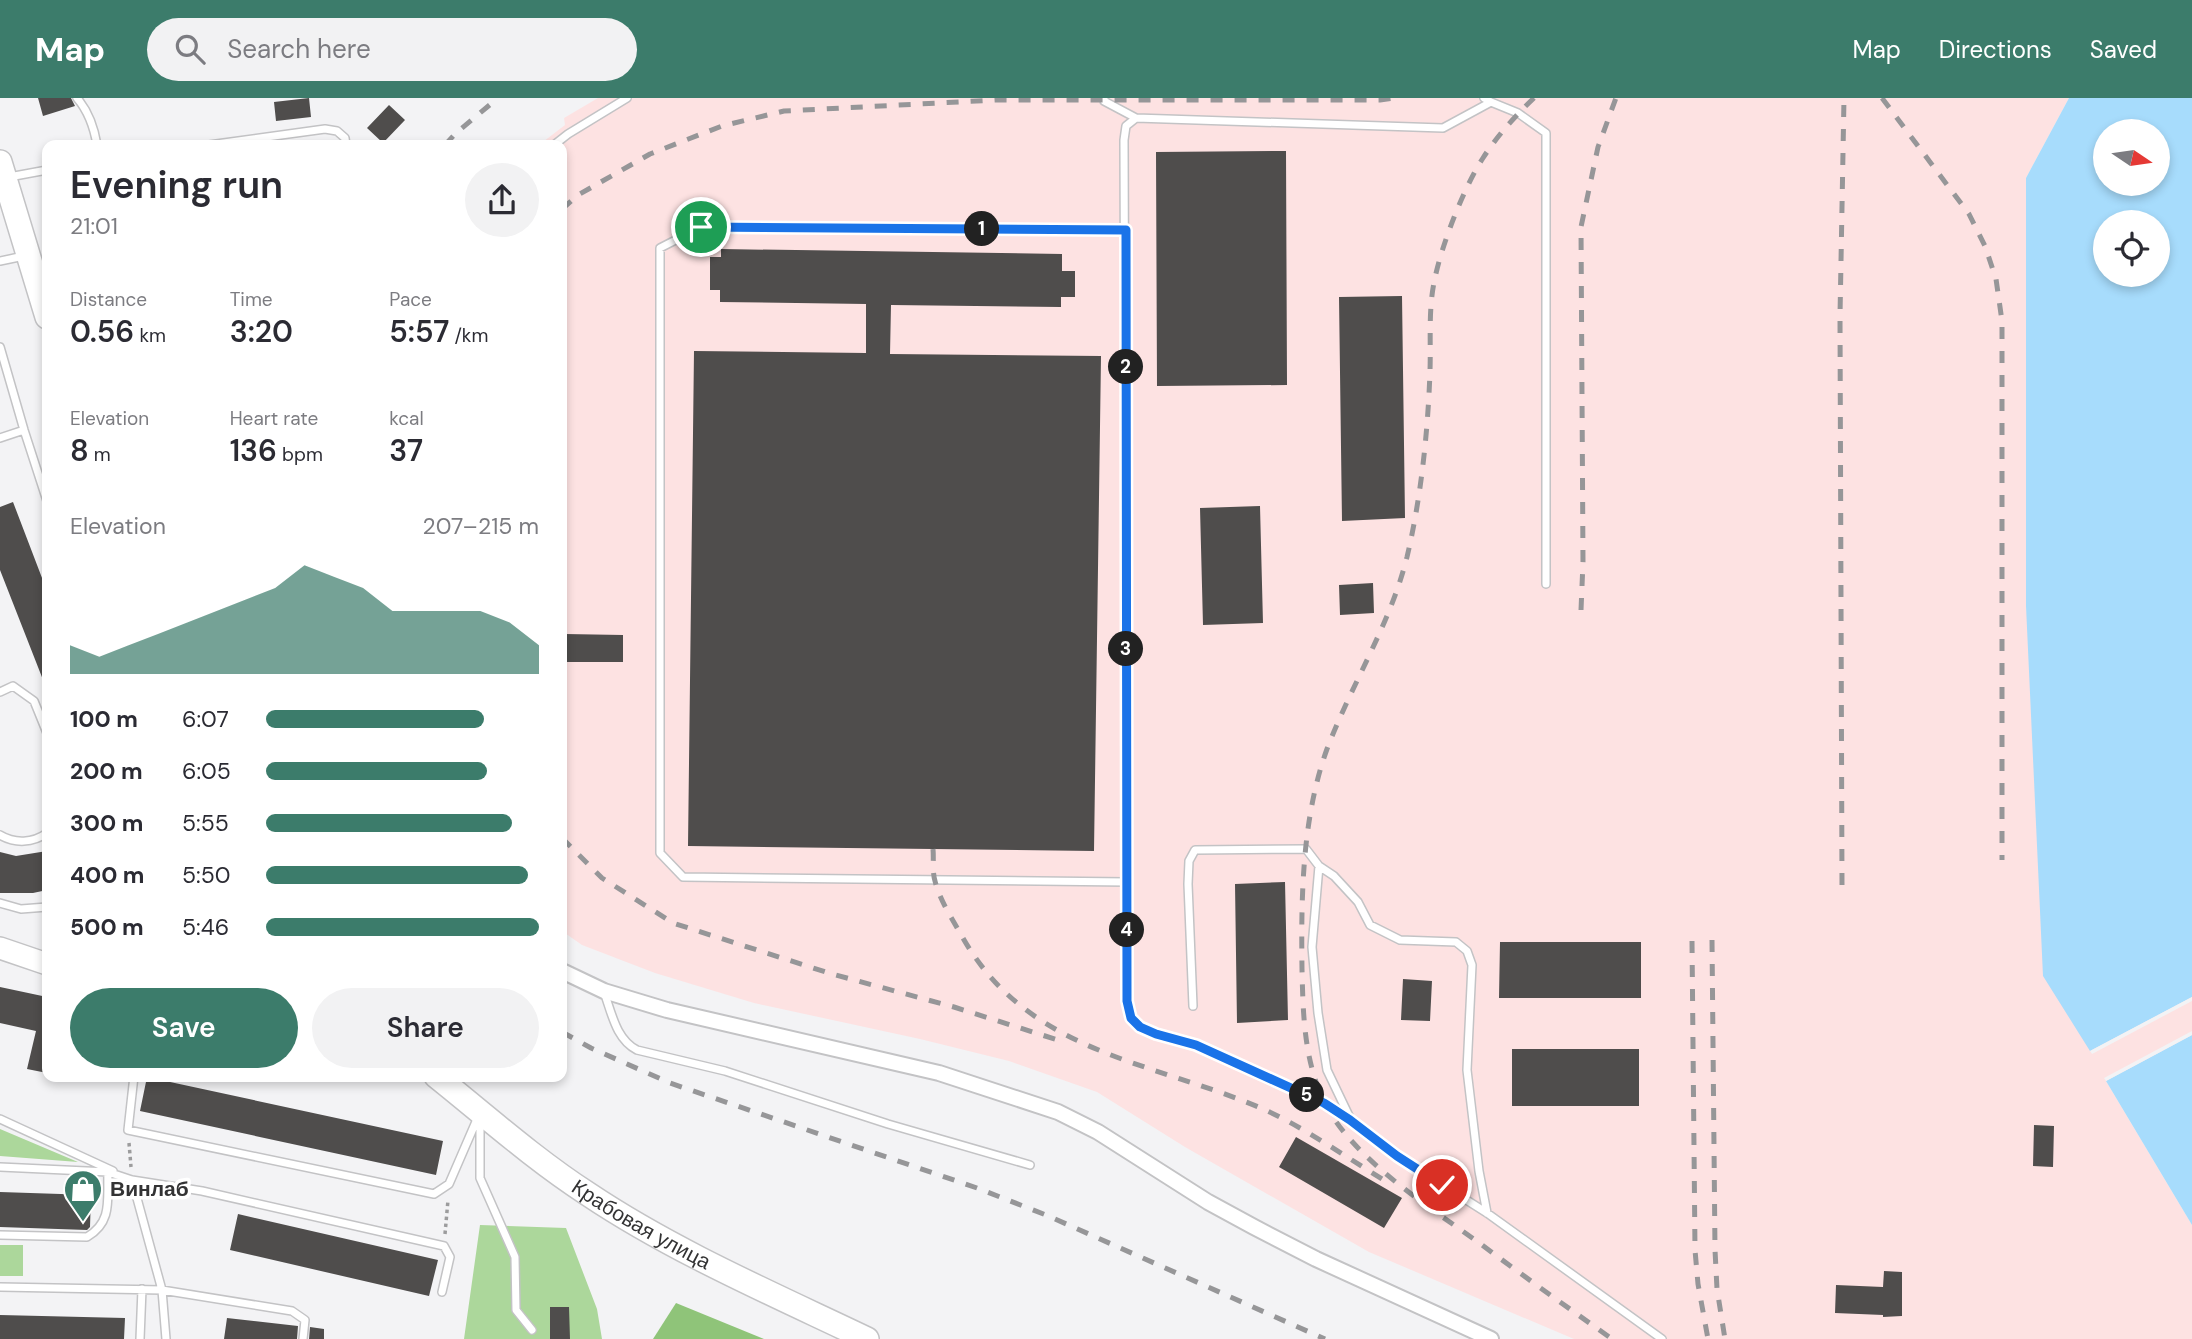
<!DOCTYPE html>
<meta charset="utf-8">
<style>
:root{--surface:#fff;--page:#f2f2f3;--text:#2b2b33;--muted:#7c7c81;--accent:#3c7c6b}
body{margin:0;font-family:"DM Sans",sans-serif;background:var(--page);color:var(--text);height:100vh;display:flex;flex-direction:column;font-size:26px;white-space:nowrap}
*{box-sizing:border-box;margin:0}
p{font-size:23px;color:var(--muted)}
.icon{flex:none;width:38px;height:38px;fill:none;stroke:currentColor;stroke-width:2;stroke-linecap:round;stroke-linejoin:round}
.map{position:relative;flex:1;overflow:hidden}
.side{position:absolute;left:42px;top:42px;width:525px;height:942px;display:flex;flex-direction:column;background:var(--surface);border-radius:14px;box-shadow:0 4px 10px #0003}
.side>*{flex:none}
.needle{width:46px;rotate:103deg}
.controls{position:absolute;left:2093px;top:21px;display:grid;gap:14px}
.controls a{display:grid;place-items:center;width:77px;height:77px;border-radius:50%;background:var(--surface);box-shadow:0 4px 10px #0003;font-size:35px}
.pin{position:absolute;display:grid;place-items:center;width:60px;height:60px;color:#fff;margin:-30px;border:4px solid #fff;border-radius:50%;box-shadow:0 2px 7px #0007}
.km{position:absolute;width:35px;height:35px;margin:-18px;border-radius:50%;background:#222;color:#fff;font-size:19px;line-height:35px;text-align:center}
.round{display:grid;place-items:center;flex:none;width:74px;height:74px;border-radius:37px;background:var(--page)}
.overview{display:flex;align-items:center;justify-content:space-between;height:119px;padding:0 28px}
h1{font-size:38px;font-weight:600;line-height:52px}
.stats{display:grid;grid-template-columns:repeat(3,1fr);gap:10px;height:119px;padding:7px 28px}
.stats div{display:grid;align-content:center}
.stats b{font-size:30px;font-weight:600}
.stats small{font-size:19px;font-weight:400}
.stats p{font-size:19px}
.chart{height:196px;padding:14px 28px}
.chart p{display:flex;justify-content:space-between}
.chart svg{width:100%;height:126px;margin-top:7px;fill:var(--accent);opacity:.7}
.button{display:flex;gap:14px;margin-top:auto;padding:14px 28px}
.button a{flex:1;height:80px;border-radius:42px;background:var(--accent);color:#fff;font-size:28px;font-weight:600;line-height:80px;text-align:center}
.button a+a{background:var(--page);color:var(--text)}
ul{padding:0 28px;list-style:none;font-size:23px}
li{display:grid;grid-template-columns:112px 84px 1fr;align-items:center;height:52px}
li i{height:18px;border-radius:9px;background:var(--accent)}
header{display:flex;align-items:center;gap:42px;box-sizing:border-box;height:98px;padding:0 35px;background:var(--accent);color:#fff}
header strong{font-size:33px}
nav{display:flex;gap:38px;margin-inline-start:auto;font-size:24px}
.search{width:490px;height:63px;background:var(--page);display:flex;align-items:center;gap:18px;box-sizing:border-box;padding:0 24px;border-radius:38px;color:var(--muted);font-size:26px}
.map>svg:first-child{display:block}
</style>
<header>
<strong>Map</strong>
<div class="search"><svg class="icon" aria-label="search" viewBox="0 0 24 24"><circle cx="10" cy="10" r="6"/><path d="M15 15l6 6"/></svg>Search here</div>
<nav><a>Map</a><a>Directions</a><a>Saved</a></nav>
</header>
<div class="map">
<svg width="2192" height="1241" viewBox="0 0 2192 1241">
<rect width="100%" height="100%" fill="#f3f3f5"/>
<!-- industrial -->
<path fill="#fde2e2" d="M598,0H2069L2026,80V508L2090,953L2192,899V937L2106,983L2192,1127V1241H1574L1369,1154L1185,1049L1097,994L1009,963L920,941L754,905L655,875L582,847L562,833V47H539L565,27L564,20Z"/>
<!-- green -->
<path fill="#acd79b" d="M0,1031L78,1064L0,1058Z
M480,1127L566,1130L597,1211L602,1241H464Z
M0,1147H23V1178H0Z"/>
<!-- forest -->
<path fill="#8fc479" d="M676,1205L764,1241H653Z"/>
<!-- water -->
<path fill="#a7dcfc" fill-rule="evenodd" d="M2069,0H2192V899L2090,953L2043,878L2026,508V80ZM2105,33H2158V86H2105ZM2105,124H2158V177H2105Z
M2192,937V1127L2106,983Z"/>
<!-- pier -->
<path fill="#f3f3f5" d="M2192,899V903L2092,956L2090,953Z
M2192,933V937L2106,983L2104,980Z"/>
<!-- building -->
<path fill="#4f4d4c" d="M38,0H71L75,8L43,18Z
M309,0L311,19L276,23L274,4Z
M389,7L405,22L383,45L367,30Z
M1286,53L1287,287L1157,288L1156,54Z
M721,151L1062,156V173H1075V199H1061V209L891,207L890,256L1101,258L1094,753L688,748L694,253L866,255V206L720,204V192H710V159H721Z
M1402,198L1405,420L1342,423L1339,199Z
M13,404L47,493V592L0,472V409Z
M1260,408L1263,525L1203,527L1200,410Z
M1373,485L1374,515L1340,517L1339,487Z
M565,536L623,537V564H565Z
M47,753V792L33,795H0V754L16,758Z
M1285,784L1288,922L1237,925L1235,786Z
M1500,844H1641V900H1499Z
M1403,881L1432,883L1430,923L1401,922Z
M0,889L47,899V975L27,971L36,933L0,925Z
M1512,951H1639V1008H1512Z
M147,979L443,1043L436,1077L140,1013Z
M2034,1027L2054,1028L2053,1069L2033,1068Z
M1296,1039L1402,1100L1384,1130L1279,1069Z
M0,1094L91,1097L90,1129L87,1132L0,1129Z
M238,1116L438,1162L429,1198L230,1152Z
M1884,1173L1902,1174V1218L1883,1219V1217L1835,1215L1836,1187L1883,1189Z
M550,1209H569L570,1241H550Z
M0,1217L125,1220L124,1241H0Z
M227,1220L298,1228L297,1241H224Z
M310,1229L324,1231V1241H309Z"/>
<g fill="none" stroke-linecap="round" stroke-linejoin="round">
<defs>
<path id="lane" d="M77,0C89,14 94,29 97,47
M1104,0V3L1136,20
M1484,0L1491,4L1443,30L1136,20L1126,28L1124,42L1127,903L1131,920L1140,929L1156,936L1196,947L1324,1005L1350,1022L1397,1058L1487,1115L1662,1241
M1491,4L1518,15L1546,35V486
M209,47L325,31L337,33L345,40L346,47
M554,47L568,36L627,0
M9,79L47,72
M1126,132L701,129L660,150V755L683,779L1127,784
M0,163L24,158
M0,249L24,332L47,403
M0,340L24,332
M0,594L13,588L34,603L47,635
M0,737C15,746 33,745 47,735
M1319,768L1312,849L1318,915L1327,972L1350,1020
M0,805L21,811L47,809
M604,894C612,916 616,941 637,952L725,973L888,1026L1030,1067
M1193,908L1188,786L1189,763L1195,752L1306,751L1319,768L1334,778L1358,804L1370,827L1400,842L1456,844L1467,853L1472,867L1467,972L1479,1073L1487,1115
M134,978L128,1032L434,1096L449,1086L478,1019
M0,1021L113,1073
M480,1022V1080L515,1159L516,1212L532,1232
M0,1069L108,1074L132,1082L202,1093L444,1148L450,1159L442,1194
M132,1082L162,1192L166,1241
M0,1137L87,1139C113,1124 107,1101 108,1074
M0,1189L162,1192L292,1213L305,1222L303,1241
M140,1241L142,1191"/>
<path id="street" d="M562,873L604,893L667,912L939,975L1058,1014L1098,1034L1208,1104L1254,1129L1316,1161L1491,1241"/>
<path id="secondary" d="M0,850L47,866"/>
<g id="primary">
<path d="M0,64L47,219"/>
<path id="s1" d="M436,978C486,1018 534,1061 588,1096C673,1153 775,1197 867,1241"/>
</g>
</defs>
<!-- lane casing -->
<use href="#lane" stroke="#c3c3c5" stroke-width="10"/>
<!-- street casing -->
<use href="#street" stroke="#c3c3c5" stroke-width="18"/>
<!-- secondary casing -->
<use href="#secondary" stroke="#c3c3c5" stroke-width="24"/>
<!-- primary casing -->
<use href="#primary" stroke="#c3c3c5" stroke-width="26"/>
<!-- path -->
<path stroke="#9c9c9d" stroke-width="3.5" stroke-dasharray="3.5 3.5" stroke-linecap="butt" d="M129,1045L131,1069
M445,1136L448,1102"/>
<!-- lane -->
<use href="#lane" stroke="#fff" stroke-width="7"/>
<!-- street -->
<use href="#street" stroke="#fff" stroke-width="14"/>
<!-- secondary -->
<use href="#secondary" stroke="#fff" stroke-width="21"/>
<!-- primary -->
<use href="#primary" stroke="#fff" stroke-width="23"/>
<!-- rail -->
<path stroke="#969698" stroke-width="5" stroke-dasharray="12 12" stroke-linecap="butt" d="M1534,0C1515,18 1497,38 1483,60C1464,89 1442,146 1435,180C1428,210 1431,242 1430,273C1428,333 1421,400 1407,459C1390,527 1352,585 1327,651C1302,720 1301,799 1302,871C1303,916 1304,964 1325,1005C1351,1059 1429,1109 1478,1144C1522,1177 1567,1209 1612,1241
M1882,0L1969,116L1985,148L1996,181L2002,223V762
M445,47L456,35L498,0
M562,111L578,97L650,56L722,28L784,13L997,2H1380L1394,0
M1581,512L1583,464L1581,129L1598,49L1616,0
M562,740L602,780L673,825L832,876L954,909L1064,944
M933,751C934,761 932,773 935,783C940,803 953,822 963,840C1029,956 1152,963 1263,1011C1305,1030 1343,1057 1382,1081
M1842,787L1840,218L1844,0
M1712,842L1715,1152L1717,1191L1725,1241
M1692,843L1695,1152L1698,1186L1708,1241
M562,934L591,950L670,985L977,1090L1046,1117L1325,1241"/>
</g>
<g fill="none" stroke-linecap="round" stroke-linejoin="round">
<defs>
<path id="route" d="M701,129L1126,132L1127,903L1131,920L1140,929L1156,936L1196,947L1324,1005L1350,1022L1397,1058L1442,1087"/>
</defs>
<!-- route casing -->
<use href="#route" stroke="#fff" stroke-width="14"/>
<!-- route -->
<use href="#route" stroke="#1a73e8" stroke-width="9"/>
</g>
<!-- icons -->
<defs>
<symbol id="shop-pin" viewBox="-11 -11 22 30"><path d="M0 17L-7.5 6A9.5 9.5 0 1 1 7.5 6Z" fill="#3c7c6b" stroke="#fff"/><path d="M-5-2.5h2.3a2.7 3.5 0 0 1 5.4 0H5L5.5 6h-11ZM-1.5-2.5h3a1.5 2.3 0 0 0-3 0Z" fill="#fff"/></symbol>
</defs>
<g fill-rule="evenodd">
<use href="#shop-pin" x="61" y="1069" width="44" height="60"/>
</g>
<g text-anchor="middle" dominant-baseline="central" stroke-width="7" stroke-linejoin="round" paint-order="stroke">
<!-- poi labels -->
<g font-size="21" font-weight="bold" fill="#333334" stroke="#fff" text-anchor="start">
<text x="110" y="1091">Винлаб</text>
</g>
<!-- street labels -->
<g font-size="21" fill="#333334" stroke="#fff">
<text stroke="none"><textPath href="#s1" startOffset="254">Крабовая улица</textPath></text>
</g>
</g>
</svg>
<div class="controls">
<a><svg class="needle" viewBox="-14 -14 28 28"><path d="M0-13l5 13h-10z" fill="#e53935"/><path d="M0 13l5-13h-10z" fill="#7c7c81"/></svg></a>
<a><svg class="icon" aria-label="locate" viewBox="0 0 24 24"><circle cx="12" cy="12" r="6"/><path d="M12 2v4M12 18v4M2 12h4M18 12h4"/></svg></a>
</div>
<div class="pin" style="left:701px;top:129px;background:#1e9e55"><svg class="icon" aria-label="arrive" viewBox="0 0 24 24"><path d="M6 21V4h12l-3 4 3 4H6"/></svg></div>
<div class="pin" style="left:1442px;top:1087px;background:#d93025"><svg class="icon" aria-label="check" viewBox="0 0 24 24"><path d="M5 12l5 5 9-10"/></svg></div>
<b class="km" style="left:982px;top:131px">1</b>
<b class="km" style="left:1126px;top:269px">2</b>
<b class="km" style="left:1126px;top:551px">3</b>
<b class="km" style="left:1127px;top:832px">4</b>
<b class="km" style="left:1307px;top:997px">5</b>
<section class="side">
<div class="overview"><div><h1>Evening run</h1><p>21:01</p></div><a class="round"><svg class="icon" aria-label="share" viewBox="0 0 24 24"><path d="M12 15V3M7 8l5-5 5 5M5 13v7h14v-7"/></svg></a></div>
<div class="stats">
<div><p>Distance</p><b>0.56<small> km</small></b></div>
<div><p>Time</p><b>3:20</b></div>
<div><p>Pace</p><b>5:57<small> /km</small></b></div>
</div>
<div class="stats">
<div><p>Elevation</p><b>8<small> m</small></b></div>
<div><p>Heart rate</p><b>136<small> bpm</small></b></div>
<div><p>kcal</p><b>37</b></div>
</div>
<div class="chart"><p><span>Elevation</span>207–215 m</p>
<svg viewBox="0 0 160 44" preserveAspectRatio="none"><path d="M0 44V34L10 38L20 34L30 30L40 26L50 22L60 18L70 14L80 6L90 10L100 14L110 22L120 22L130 22L140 22L150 26L160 34V44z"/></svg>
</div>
<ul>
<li><b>100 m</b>6:07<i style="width:80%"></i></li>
<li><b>200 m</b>6:05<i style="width:81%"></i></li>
<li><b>300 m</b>5:55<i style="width:90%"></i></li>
<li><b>400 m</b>5:50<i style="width:96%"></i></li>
<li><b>500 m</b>5:46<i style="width:100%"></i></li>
</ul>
<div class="button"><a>Save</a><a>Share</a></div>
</section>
</div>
